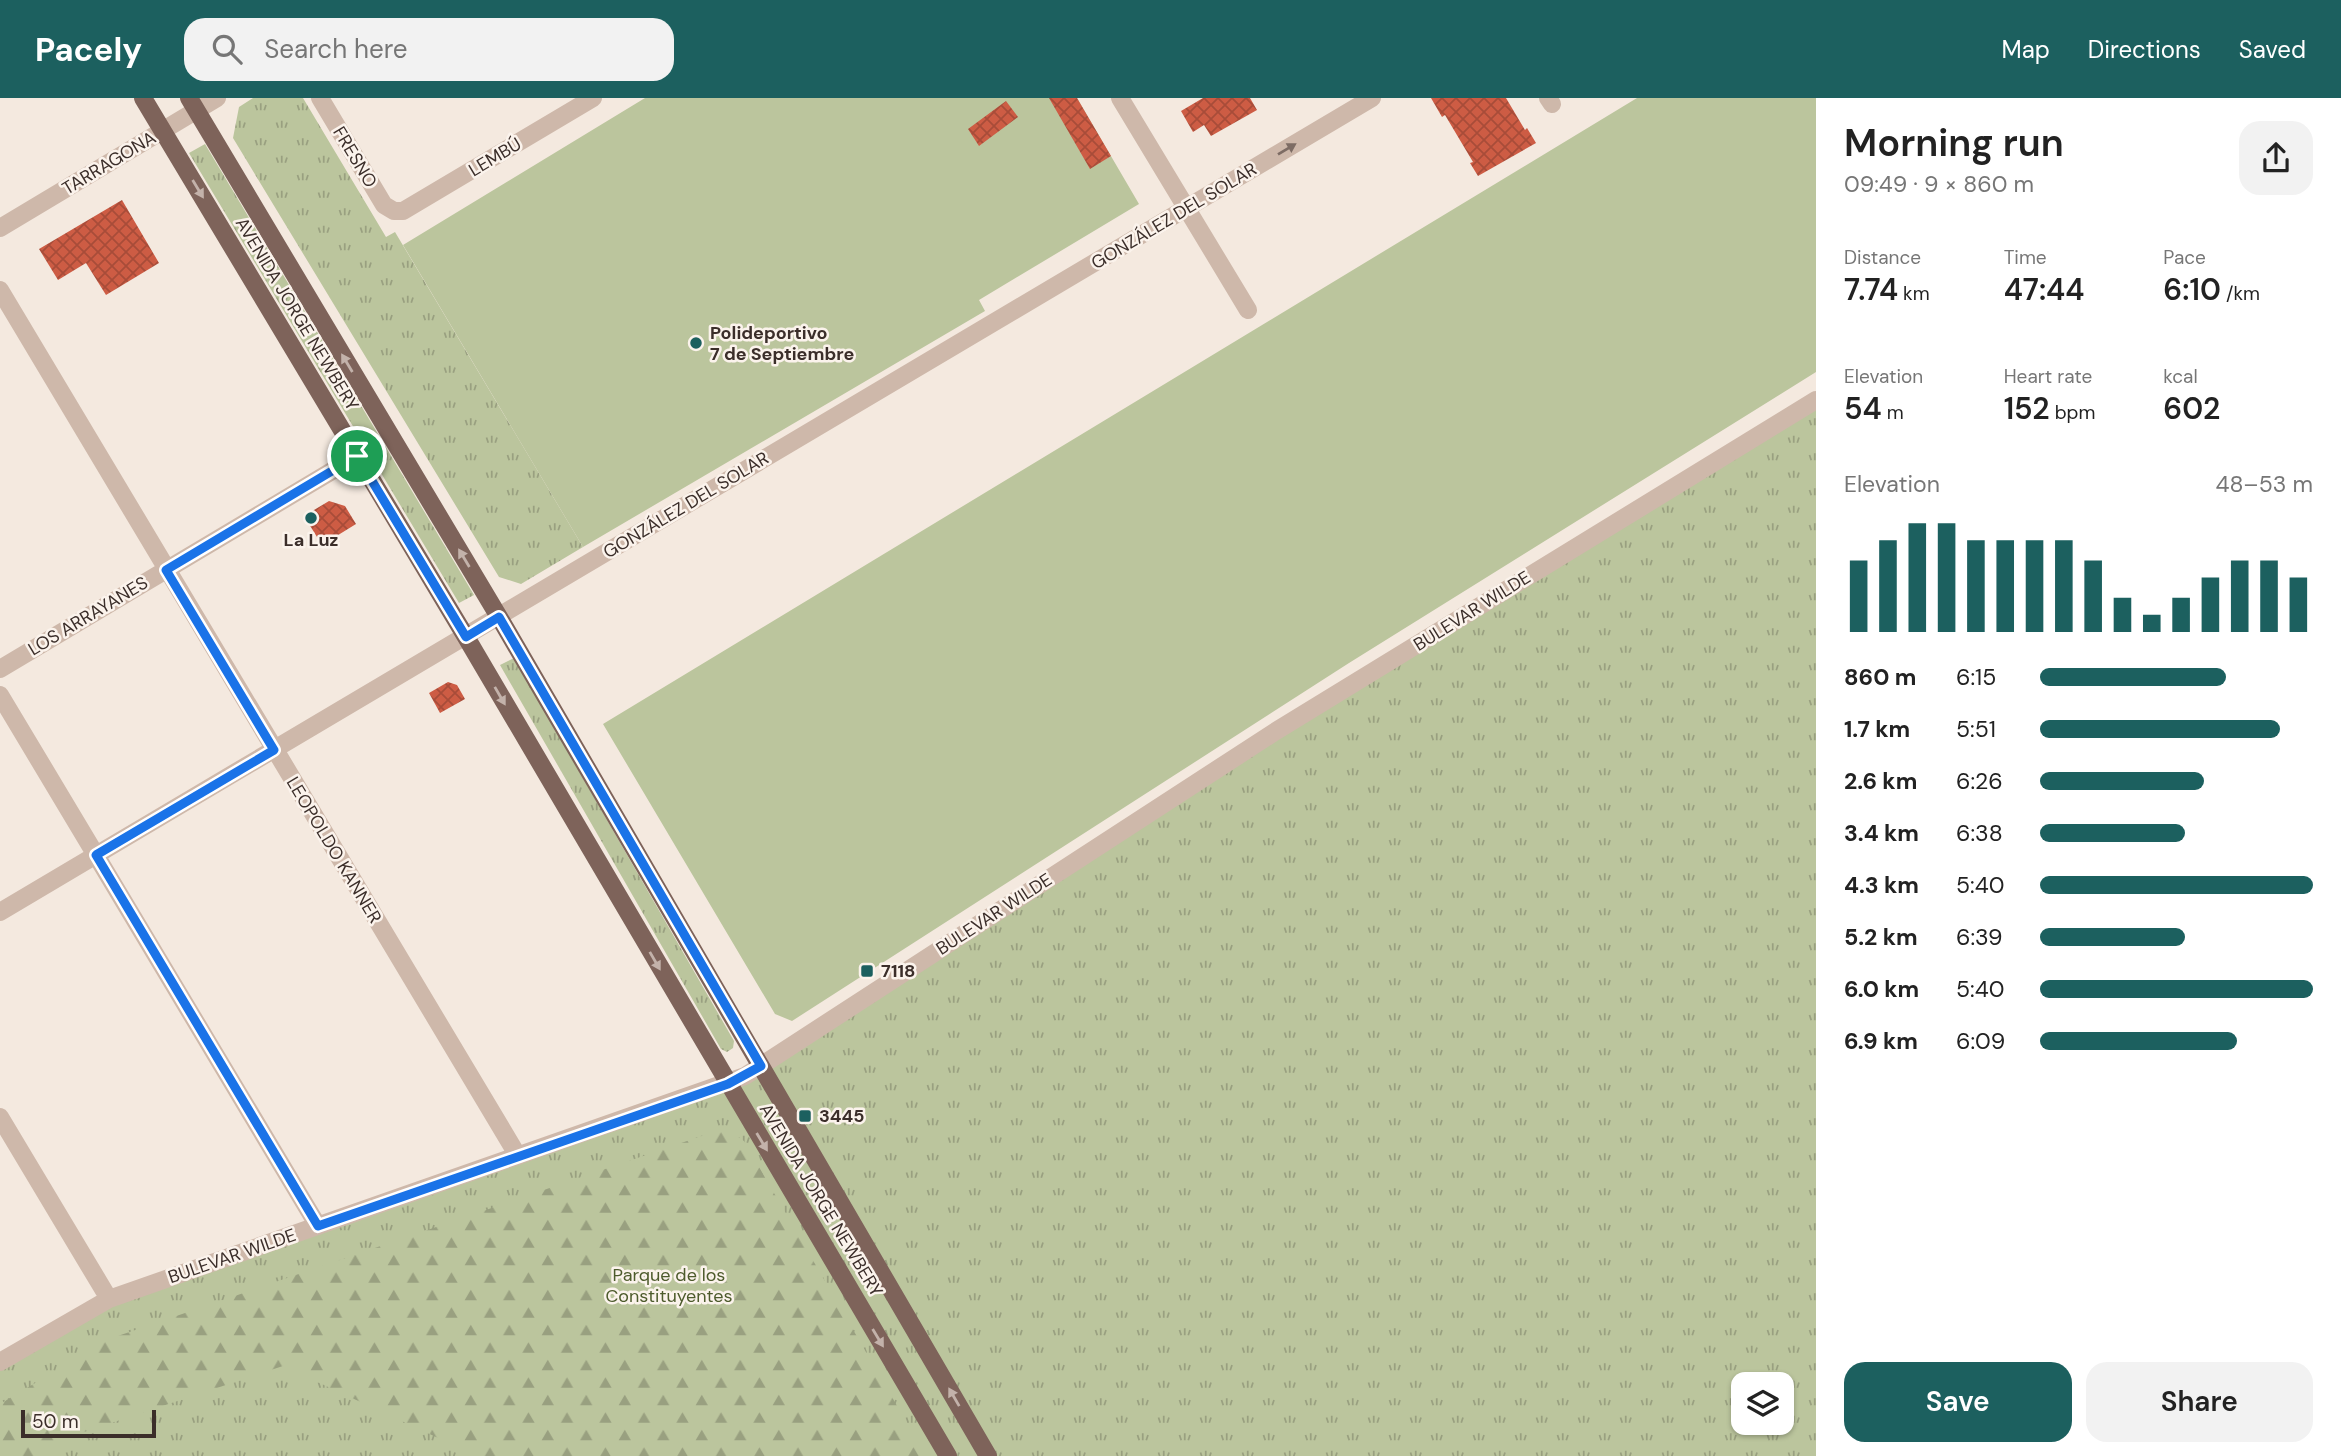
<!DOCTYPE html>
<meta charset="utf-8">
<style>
:root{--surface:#fff;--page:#f2f2f2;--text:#222;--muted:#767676;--accent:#1c605f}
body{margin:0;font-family:"DM Sans",sans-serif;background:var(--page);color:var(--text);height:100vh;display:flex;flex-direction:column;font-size:26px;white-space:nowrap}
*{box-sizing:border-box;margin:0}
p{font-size:23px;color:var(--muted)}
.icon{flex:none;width:38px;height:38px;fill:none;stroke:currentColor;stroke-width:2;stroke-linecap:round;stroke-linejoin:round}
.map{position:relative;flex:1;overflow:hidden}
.drawer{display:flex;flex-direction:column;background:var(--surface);width:525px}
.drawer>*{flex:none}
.controls{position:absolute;left:1731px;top:1274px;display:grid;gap:14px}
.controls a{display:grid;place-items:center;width:63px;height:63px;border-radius:14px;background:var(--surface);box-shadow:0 2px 5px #0004;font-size:35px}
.scale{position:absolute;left:21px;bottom:18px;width:135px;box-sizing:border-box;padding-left:7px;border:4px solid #3b2e2a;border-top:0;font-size:19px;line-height:24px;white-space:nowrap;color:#3b2e2a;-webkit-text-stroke:5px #fbf3ec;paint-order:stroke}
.pin{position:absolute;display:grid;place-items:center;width:60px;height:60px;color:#fff;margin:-30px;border:4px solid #fff;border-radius:50%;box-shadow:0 2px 7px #0007}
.round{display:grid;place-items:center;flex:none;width:74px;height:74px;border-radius:21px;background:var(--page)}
.headline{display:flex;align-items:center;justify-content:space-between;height:119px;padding:0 28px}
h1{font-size:38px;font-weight:600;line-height:52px}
.stats{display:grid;grid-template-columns:repeat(3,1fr);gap:10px;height:119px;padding:7px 28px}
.stats div{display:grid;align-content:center}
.stats b{font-size:30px;font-weight:600}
.stats small{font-size:19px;font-weight:400}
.stats p{font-size:19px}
.chart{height:196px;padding:14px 28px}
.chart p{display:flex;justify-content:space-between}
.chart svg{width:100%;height:126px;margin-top:7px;stroke:var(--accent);stroke-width:6}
.primary-button{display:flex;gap:14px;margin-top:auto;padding:14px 28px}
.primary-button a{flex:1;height:80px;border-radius:21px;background:var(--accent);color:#fff;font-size:28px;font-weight:600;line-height:80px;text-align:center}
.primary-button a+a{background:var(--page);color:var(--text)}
ul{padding:0 28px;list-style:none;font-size:23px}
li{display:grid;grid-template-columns:112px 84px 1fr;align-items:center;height:52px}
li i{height:18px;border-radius:9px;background:var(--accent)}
header{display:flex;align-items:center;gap:42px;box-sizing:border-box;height:98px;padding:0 35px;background:var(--accent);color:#fff}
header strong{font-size:33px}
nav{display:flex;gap:38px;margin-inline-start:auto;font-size:24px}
.search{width:490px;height:63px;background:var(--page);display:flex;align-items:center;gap:18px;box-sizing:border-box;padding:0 24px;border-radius:21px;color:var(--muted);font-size:26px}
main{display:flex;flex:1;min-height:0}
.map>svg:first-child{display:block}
</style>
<header>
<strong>Pacely</strong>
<div class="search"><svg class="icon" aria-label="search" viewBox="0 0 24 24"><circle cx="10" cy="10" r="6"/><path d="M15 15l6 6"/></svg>Search here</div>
<nav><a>Map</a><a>Directions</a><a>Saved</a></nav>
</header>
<main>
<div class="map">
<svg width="1816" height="1358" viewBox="0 0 1816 1358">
<defs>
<pattern id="grass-tufts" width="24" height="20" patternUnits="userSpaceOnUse" patternTransform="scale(1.75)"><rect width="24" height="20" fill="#bbc59d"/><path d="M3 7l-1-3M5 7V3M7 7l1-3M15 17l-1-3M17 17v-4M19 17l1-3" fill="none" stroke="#99a080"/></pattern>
<pattern id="forest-firs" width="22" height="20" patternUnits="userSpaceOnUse" patternTransform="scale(1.75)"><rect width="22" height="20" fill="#bbc59d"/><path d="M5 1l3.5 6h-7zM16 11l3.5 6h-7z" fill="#99a080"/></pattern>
<pattern id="building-cross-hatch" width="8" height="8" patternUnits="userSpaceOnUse" patternTransform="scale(1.75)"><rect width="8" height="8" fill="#cd5c44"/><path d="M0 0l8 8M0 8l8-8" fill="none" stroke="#a84c39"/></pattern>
</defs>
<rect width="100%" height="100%" fill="#f4e9df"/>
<!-- grass -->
<path fill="url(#grass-tufts)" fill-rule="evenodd" d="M253,0H303L386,139L395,134L583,449L521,486L499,479L233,40L239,9Z
M205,46L474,497L459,505L189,55Z
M1816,302V1358H0V1264L109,1201L728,986ZM1743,1286H1782V1325H1743Z
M514,560L734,943L733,950L727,954L721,951L500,567Z"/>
<!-- forest -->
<path fill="url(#forest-firs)" d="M725,1030L744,1043L926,1358H477L283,1268L84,1334L50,1358H0V1306L109,1241Z"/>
<!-- garden -->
<path fill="#bbc59d" d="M645,0H1077L1139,106L979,202L985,213L583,449L403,147Z
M1637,0H1816V274L1349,565L792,923L775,916L603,626Z"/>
<!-- building -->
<path fill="url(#building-cross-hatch)" d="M1049,0H1077L1111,58L1090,71Z
M1203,0H1250L1257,12L1211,38L1204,27L1193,34L1181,13Z
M1431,0H1506L1525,32L1527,30L1536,45L1478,78L1470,65L1473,64L1445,17L1442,19Z
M1006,3L1018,19L979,48L968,31Z
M122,102L159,165L106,197L86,165L58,182L39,151Z
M329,403L345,408L356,426L322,447L304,418Z
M448,584L457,587L465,601L440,615L429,595Z"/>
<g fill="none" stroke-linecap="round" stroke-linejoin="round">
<!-- minor -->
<path stroke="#ceb8aa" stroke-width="18" d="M320,0L384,107L394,113H403L593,0
M1120,0L1248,212
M1548,0L1552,6
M0,130L217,0
M0,192L518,1058
M0,571L357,358
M0,597L318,1128
M0,814L1372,0
M0,1019L109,1201
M0,1264L109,1201L745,978L1276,633L1816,302"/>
<!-- major -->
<path stroke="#7e635a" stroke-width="18" d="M143,0L466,539L948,1358
M189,0L499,519L988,1358"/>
</g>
<!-- one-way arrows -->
<defs><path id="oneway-solid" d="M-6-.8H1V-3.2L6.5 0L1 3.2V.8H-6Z" transform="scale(1.75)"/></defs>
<use fill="#7d6c64" href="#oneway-solid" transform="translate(1287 51) rotate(-31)"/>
<g fill="#c3b2aa">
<use href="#oneway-solid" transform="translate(198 91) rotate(59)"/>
<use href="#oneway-solid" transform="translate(347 265) rotate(-121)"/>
<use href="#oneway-solid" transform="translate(464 460) rotate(-121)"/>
<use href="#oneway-solid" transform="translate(500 598) rotate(60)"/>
<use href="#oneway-solid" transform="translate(655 863) rotate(60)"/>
<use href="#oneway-solid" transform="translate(762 1044) rotate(59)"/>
<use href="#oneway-solid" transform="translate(878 1240) rotate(59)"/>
<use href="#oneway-solid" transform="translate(954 1299) rotate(-120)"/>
</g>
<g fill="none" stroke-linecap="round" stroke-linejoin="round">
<defs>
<path id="route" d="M357,358L466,539L499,519L761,968L728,986L318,1128L96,757L274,652L166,472Z"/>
</defs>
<!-- route casing -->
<use href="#route" stroke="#fff" stroke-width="14"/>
<!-- route -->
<use href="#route" stroke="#1a73e8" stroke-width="9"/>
</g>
<!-- markers -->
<g fill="#1c605f" stroke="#fbf3ec" stroke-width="2.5">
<circle cx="696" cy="245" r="7"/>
<circle cx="311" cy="420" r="7"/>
<rect x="860" y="866" width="14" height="14" rx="3.5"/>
<rect x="798" y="1011" width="14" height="14" rx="3.5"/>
</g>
<g text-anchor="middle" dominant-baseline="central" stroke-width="5" stroke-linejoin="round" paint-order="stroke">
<!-- street labels -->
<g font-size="18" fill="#3b2e2a" stroke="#fbf3ec">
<text transform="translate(355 59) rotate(59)">FRESNO</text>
<text transform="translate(495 59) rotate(-31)">LEMBÚ</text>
<text transform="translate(109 65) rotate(-31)">TARRAGONA</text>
<text transform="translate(1174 118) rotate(-31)">GONZÁLEZ DEL SOLAR</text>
<text transform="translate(297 216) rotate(59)">AVENIDA JORGE NEWBERY</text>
<text transform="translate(686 407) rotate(-31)">GONZÁLEZ DEL SOLAR</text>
<text transform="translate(1472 513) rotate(-32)">BULEVAR WILDE</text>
<text transform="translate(88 518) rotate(-31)">LOS ARRAYANES</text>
<text transform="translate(334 752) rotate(59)">LEOPOLDO KANNER</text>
<text transform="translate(994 816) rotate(-33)">BULEVAR WILDE</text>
<text transform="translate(821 1102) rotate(59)">AVENIDA JORGE NEWBERY</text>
<text transform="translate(232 1158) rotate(-19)">BULEVAR WILDE</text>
</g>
<!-- poi labels -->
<g font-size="18" font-weight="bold" fill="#3b2e2a" stroke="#fbf3ec" text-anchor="start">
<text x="710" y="235">Polideportivo<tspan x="710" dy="21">7 de Septiembre</tspan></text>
<text x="311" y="442" text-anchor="middle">La Luz</text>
<text x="881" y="873">7118</text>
<text x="819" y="1018">3445</text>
</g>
<!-- park labels -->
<g font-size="18" fill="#4d5b2c" stroke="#fbf3ec">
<text x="669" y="1177">Parque de los<tspan x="669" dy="21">Constituyentes</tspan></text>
</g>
</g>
</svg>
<div class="controls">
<a><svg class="icon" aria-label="layers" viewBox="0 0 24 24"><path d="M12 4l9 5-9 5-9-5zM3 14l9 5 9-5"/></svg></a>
</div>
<div class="scale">50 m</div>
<div class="pin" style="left:357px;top:358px;background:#1e9e55"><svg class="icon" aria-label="arrive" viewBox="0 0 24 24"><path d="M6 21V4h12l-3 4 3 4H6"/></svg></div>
</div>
<section class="drawer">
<div class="headline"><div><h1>Morning run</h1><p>09:49 · 9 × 860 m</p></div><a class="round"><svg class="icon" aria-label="share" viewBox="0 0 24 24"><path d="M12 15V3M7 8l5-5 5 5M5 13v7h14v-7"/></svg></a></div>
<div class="stats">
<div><p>Distance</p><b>7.74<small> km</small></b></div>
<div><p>Time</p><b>47:44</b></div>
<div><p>Pace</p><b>6:10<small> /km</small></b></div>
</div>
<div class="stats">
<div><p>Elevation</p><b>54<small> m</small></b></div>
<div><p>Heart rate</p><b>152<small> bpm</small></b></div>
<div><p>kcal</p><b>602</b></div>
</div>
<div class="chart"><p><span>Elevation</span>48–53 m</p>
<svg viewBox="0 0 160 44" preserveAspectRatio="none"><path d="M5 44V19M15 44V12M25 44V6M35 44V6M45 44V12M55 44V12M65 44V12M75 44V12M85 44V19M95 44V32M105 44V38M115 44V32M125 44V25M135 44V19M145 44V19M155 44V25"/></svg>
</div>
<ul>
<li><b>860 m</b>6:15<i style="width:68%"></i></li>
<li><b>1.7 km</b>5:51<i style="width:88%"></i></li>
<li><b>2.6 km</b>6:26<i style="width:60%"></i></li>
<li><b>3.4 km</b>6:38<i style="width:53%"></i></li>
<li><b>4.3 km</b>5:40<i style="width:100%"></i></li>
<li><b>5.2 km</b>6:39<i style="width:53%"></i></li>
<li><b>6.0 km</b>5:40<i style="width:100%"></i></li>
<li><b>6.9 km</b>6:09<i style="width:72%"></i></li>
</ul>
<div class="primary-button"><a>Save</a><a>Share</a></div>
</section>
</main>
